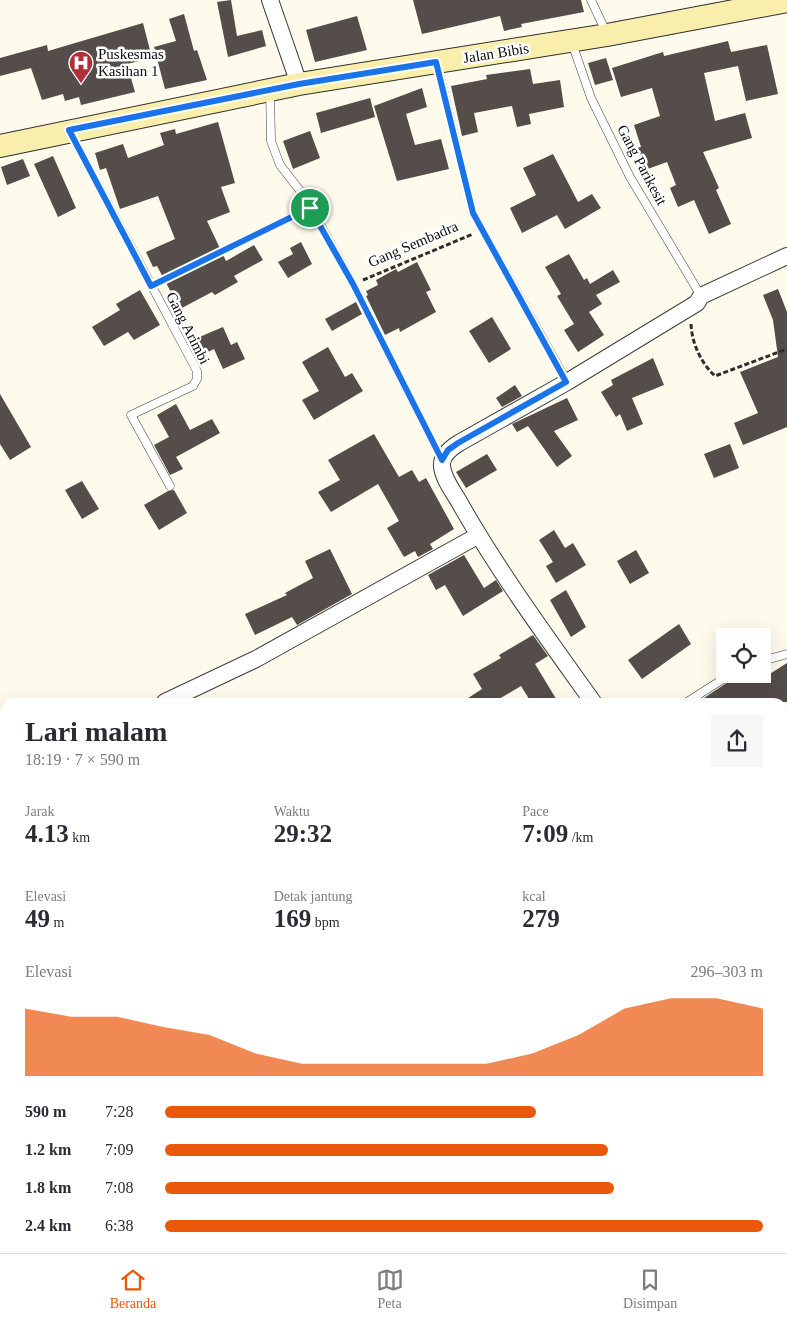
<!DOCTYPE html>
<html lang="id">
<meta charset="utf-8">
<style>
:root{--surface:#fff;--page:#f7f7f7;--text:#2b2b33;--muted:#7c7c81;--line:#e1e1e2;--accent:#ea580c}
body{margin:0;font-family:Georgia,serif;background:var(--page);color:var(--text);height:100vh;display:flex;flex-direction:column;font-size:19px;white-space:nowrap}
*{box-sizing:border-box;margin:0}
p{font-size:16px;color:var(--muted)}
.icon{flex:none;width:28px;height:28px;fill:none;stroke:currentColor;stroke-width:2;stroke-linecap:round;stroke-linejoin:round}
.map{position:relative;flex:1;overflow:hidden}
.panel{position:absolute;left:0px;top:698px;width:788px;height:556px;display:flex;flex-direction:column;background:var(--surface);border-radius:15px 15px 0 0;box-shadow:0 5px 20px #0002}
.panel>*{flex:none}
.fabs{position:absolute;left:716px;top:628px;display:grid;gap:10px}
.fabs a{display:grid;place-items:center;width:55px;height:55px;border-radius:0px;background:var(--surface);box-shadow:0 5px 20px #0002;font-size:25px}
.pin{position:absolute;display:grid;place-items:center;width:42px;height:42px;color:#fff;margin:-21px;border:2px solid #fff;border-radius:50%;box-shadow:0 1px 5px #0007}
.round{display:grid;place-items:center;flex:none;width:52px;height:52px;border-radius:0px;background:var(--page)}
.overview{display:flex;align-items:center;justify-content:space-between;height:85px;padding:0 25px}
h1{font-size:28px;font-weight:700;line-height:38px}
.figures{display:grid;grid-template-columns:repeat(3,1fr);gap:8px;height:85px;padding:5px 25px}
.figures div{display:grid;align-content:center}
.figures b{font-size:25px;font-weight:700}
.figures small{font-size:14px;font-weight:400}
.figures p{font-size:14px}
.chart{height:140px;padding:10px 25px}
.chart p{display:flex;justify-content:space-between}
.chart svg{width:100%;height:90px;margin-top:5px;fill:var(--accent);opacity:.7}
ul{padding:0 25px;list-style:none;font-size:16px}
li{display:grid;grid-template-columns:80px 60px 1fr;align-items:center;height:38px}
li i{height:12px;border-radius:6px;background:var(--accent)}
.menu{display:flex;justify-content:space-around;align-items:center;height:70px;border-top:1px solid var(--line);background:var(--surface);font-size:14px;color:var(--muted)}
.menu a{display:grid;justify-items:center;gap:2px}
.menu .on{color:var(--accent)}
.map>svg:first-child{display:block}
</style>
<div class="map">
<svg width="787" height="1253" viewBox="0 0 787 1253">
<rect width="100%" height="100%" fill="#fefaec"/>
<!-- forest -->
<path fill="#b6d599" d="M787,1123V1253H694L693,1249H782V1125Z"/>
<!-- building -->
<path fill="#544d49" d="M231,0L237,36L262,30L266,46L228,57L217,2Z
M413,0H581L584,12L521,24L522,27L504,31L500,16L422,34Z
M184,14L194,51L197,50L207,80L165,89L154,47L176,41L169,19Z
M357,16L367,50L315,62L306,30Z
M143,23L152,58L127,64L135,92L81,105L79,97L65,101L63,94L42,100L31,68L0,76V58L47,45L48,51Z
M728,41L731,52L767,45L778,94L746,101L738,66L704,73L715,121L745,113L752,138L703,152L719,188L716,190L731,224L709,234L694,200L678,207L670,188L676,185L667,162L645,170L637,148L641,147L634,125L660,116L652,88L621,97L612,68L663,52L664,56Z
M606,58L613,80L595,85L588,63Z
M530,69L533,84L560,80L564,107L529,114L531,124L517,127L512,106L474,113L478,132L462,136L451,86L487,79L486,75Z
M422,88L427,107L406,114L415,145L441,139L449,169L397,181L374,106Z
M370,98L375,117L321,133L316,113Z
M218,122L235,183L221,187L230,212L207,221L226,261L254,245L263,260L234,276L238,282L215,295L212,292L180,309L157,266L153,267L146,252L175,239L158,196L120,209L106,168L100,170L95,153L123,144L128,158L164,145L160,133L175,129L176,134Z
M310,131L320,158L293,169L283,141Z
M553,154L578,202L592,194L601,208L565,229L557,215L522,233L510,208L536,195L523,168Z
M53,156L76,208L58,217L34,164Z
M23,159L30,176L7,185L1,167Z
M301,242L312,264L288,278L278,262L293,254L290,248Z
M569,254L584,280L587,278L590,284L613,270L620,282L596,295L602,304L589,312L604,335L578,352L564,330L574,324L557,296L561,294L545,267Z
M417,262L431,290L426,292L436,312L400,332L399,328L385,335L366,296L368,295L366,291L378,285L376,280L396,269L398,272Z
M778,289L787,312V427L743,445L734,423L758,413L740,372L778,357L773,320L763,295Z
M140,290L160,325L134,340L128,332L104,346L92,327L120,310L116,304Z
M356,302L362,314L332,331L325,319Z
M492,317L511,349L489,363L469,331Z
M223,327L231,345L237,342L245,359L223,369L214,349L204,354L197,338Z
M328,347L345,377L352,373L363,391L314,420L302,400L319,391L302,362Z
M653,358L664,385L632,398L643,424L627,431L620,414L616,417L601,392L613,385L611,380Z
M515,385L522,396L502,407L496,398Z
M0,394L31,447L10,460L0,444Z
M567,398L578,420L554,431L572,456L557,467L528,426L517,432L512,424Z
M176,404L190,430L212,419L220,433L176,457L183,469L170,475L154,445L169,437L157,415Z
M374,434L399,477L412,470L419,482L426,478L454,529L430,544L433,549L418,557L415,551L404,557L387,528L399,521L378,484L331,512L318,492L340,480L328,460Z
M730,444L739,468L714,478L704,454Z
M487,454L497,470L466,488L456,472Z
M82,481L99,509L82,519L65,490Z
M174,490L187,513L159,530L144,505L168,491Z
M554,530L565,548L573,543L586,565L556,583L546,566L553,562L539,540Z
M330,549L352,594L297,625L292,617L255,635L245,614L287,595L285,593L313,578L305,561Z
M636,550L649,573L630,584L617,561Z
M464,555L484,588L496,580L503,591L463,616L445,585L436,590L428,575Z
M566,590L586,627L571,637L550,600Z
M679,624L691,644L642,679L628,660Z
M533,635L548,656L535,664L558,702H531L521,686L494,702H462L482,689L473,674L501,658L499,655Z
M787,663V702H698L740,674H763L765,677Z"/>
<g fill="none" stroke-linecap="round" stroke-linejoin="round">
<defs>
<path id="service" d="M591,0L606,32
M572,43L591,98L630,177L701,296
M437,64L473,213L567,382
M270,91L271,141L280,165L305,197L353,284L442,460
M71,134L197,371V379L193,386L131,415L170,486
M762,661L787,654
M687,702L731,674"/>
<path id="minor" d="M270,0L299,84
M165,702L256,659L479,535
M593,702C548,639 501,575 462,507C456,495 443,480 442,466C441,456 451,448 459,443L567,382L697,303L701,296L787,256
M0,776L5,773
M782,950L787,957
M782,1082L787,1080
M51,1253L55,1249"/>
<path id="secondary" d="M0,146L299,84L607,35L787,1
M0,1097L5,1099
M538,1249L539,1253"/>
</defs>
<!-- service casing -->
<use href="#service" stroke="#3f3f3f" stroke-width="9"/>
<!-- minor casing -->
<use href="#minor" stroke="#3f3f3f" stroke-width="18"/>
<!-- secondary casing -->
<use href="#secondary" stroke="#2e2e2e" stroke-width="24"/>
<!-- path -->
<path stroke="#2e2e2e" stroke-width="3" stroke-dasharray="5 2.5" stroke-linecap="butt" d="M163,280L300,212
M363,280L473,234
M691,324C692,344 701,363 715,376L787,349"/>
<!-- service -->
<use href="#service" stroke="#fff" stroke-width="8"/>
<!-- minor -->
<use href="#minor" stroke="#fff" stroke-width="16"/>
<!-- secondary -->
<use href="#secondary" stroke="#f9eeac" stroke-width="22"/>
</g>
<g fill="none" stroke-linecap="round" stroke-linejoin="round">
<defs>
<path id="route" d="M436,62L473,213L566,382L458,443L448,450L442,460L353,284L310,208L151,286L69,130L299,84Z"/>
</defs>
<!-- route casing -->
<use href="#route" stroke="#fff" stroke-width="10"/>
<!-- route -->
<use href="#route" stroke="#1a73e8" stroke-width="6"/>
</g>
<!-- icons -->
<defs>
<symbol id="hospital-pin" viewBox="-11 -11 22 30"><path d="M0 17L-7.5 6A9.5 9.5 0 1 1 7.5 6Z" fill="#b12f39" stroke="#fff"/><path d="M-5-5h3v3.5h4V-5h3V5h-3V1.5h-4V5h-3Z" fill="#fff"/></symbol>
</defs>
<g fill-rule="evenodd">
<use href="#hospital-pin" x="67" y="49" width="28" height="38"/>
</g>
<g text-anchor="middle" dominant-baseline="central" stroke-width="5" stroke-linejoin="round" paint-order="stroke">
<!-- street labels -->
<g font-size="15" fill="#0c0c0c" stroke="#fff">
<text transform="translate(496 53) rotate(-9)">Jalan Bibis</text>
<text transform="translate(642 165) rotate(62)">Gang Parikesit</text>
<text transform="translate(413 244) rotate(-23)">Gang Sembadra</text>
<text transform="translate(188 328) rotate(63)">Gang Arimbi</text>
</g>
<!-- poi labels -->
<g font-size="15" fill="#0c0c0c" stroke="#fff" text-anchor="start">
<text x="98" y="54">Puskesmas<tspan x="98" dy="17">Kasihan 1</tspan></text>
</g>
</g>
</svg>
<div class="fabs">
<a><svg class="icon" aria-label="locate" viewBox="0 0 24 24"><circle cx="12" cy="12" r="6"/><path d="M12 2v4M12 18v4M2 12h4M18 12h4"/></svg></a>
</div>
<div class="pin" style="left:310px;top:208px;background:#1e9e55"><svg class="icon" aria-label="arrive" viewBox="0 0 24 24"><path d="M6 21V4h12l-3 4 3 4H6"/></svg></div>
<section class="panel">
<div class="overview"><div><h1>Lari malam</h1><p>18:19 · 7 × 590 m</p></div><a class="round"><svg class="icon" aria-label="share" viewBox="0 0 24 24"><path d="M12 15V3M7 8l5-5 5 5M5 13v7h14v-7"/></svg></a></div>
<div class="figures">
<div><p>Jarak</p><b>4.13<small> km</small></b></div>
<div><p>Waktu</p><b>29:32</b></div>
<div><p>Pace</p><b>7:09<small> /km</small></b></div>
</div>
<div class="figures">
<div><p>Elevasi</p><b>49<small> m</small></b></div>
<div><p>Detak jantung</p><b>169<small> bpm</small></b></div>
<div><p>kcal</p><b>279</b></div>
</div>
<div class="chart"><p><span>Elevasi</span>296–303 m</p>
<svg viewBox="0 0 160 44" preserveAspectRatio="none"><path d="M0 44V11L10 15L20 15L30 20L40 24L50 33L60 38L70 38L80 38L90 38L100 38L110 33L120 24L130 11L140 6L150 6L160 11V44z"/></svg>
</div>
<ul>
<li><b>590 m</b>7:28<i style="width:62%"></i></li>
<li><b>1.2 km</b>7:09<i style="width:74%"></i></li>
<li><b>1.8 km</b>7:08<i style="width:75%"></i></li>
<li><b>2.4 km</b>6:38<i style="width:100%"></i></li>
</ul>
</section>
</div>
<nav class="menu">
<a class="on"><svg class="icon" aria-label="home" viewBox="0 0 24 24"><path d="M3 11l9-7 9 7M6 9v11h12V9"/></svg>Beranda</a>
<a><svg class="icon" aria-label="map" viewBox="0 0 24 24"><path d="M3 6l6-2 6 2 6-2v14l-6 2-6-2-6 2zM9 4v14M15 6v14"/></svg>Peta</a>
<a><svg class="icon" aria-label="saved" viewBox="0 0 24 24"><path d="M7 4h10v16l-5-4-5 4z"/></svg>Disimpan</a>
</nav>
